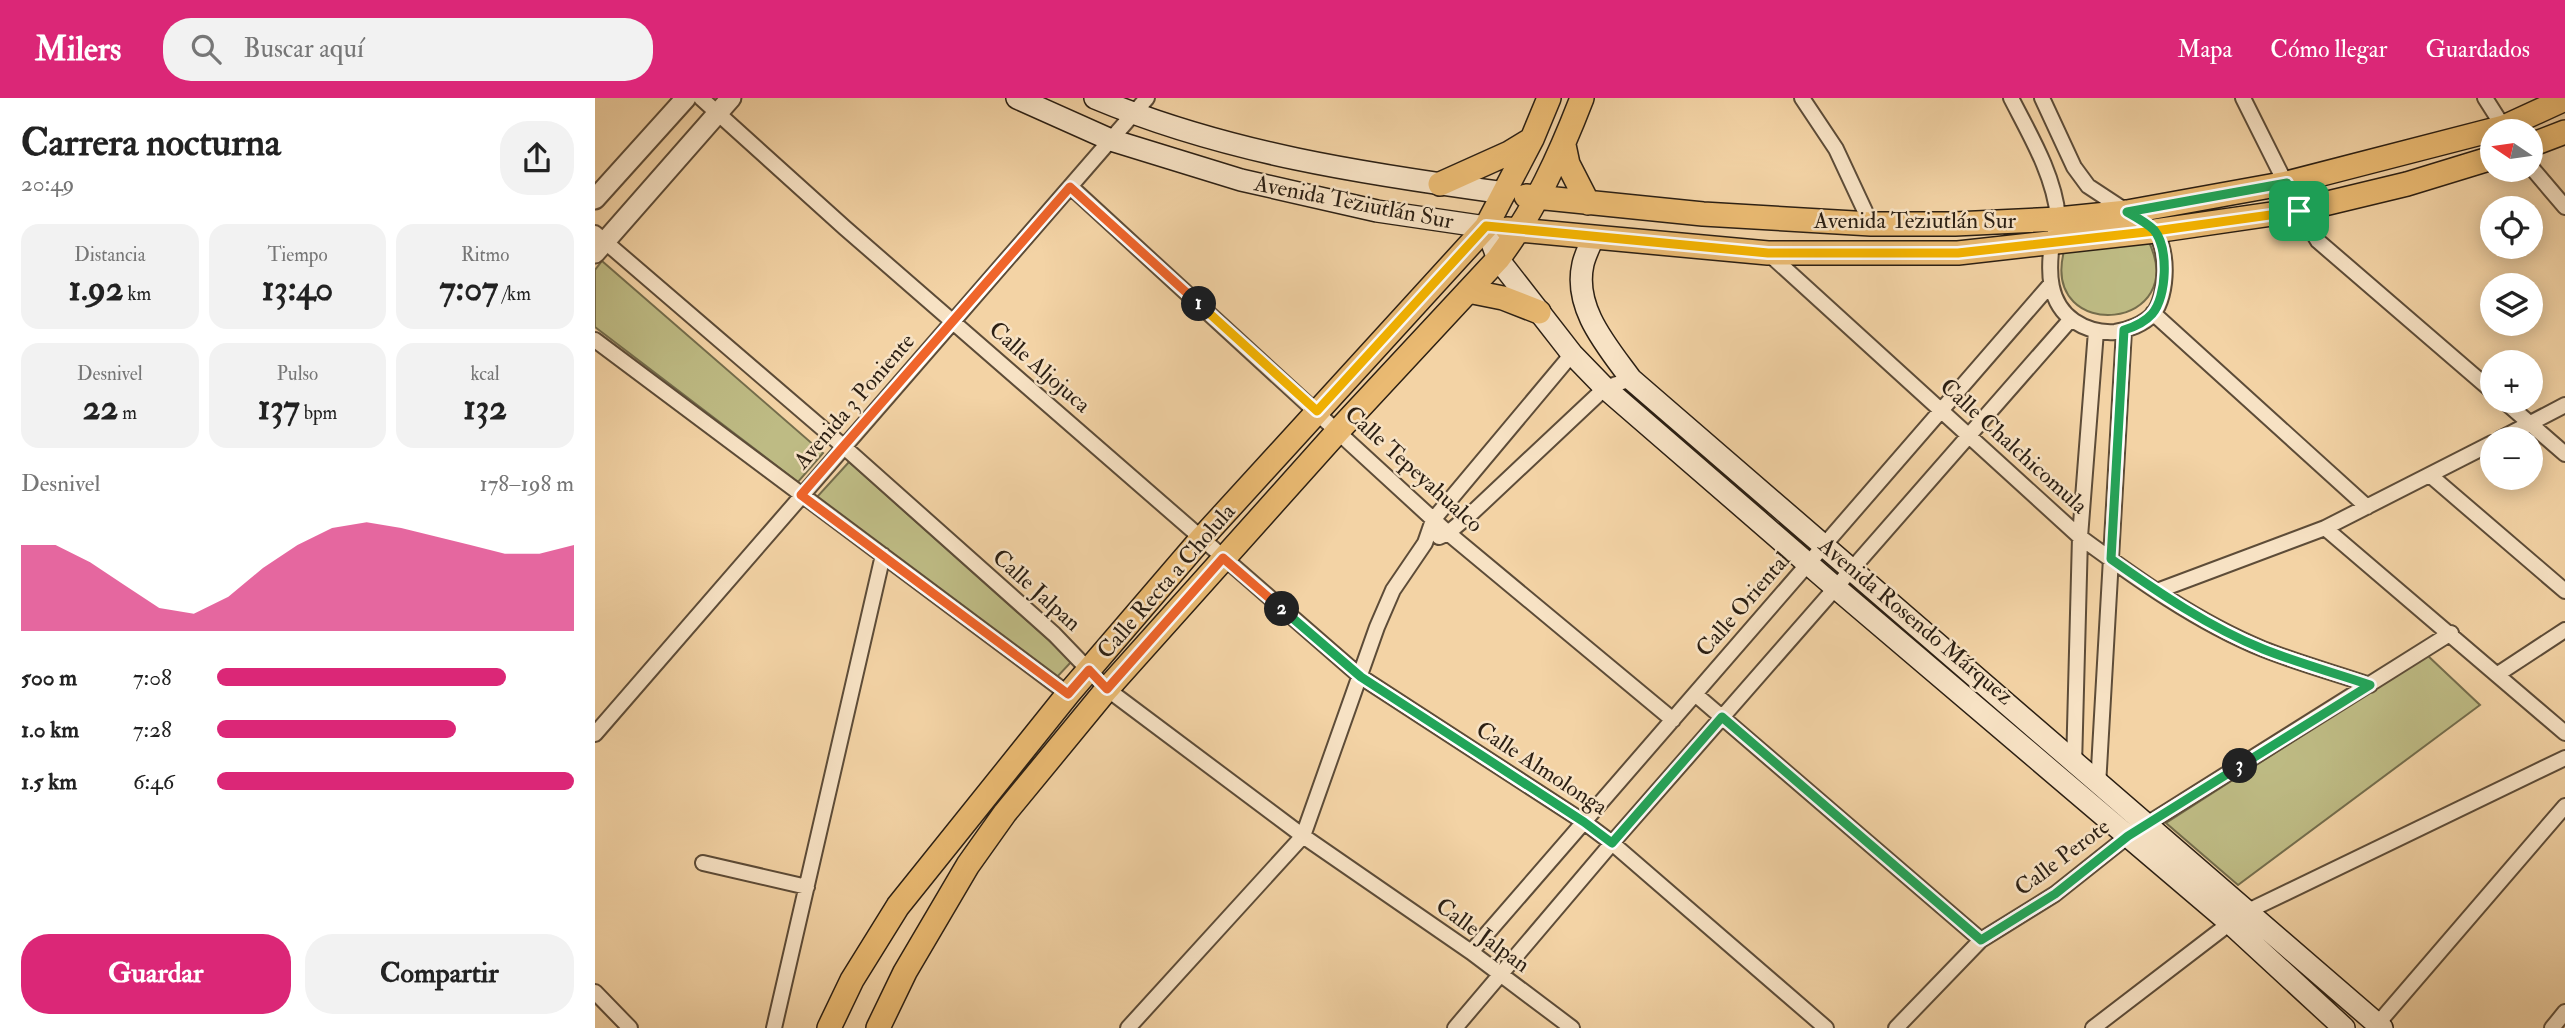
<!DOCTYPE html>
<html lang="es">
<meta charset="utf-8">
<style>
:root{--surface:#fff;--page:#f2f2f2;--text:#222;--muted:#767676;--accent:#db2777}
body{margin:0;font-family:"IM FELL Double Pica",serif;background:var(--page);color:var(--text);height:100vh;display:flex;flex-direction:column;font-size:26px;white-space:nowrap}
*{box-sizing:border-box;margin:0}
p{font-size:23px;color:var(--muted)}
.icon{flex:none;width:38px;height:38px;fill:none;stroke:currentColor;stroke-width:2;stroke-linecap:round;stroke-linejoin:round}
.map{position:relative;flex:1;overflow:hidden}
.panel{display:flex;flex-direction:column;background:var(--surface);width:595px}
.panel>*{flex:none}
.needle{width:46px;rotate:283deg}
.buttons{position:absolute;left:1885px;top:21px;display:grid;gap:14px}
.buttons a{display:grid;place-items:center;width:63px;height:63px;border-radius:50%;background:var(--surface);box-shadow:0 4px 18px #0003;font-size:35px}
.pin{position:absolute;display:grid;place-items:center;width:60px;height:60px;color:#fff;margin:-30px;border-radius:14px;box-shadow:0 4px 10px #0006}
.km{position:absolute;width:35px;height:35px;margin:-18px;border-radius:50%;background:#222;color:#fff;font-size:19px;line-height:35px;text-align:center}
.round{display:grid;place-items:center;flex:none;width:74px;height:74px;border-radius:28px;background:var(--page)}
.headline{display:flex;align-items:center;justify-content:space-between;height:119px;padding:0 21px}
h1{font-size:38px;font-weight:700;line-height:52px}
.metrics{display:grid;grid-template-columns:repeat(3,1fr);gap:10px;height:119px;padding:7px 21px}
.metrics div{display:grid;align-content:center;border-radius:18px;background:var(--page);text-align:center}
.metrics b{font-size:35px;font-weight:700}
.metrics small{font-size:19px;font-weight:400}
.metrics p{font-size:19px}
.chart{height:196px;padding:14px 21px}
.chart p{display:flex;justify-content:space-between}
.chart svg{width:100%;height:126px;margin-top:7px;fill:var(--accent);opacity:.7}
.action{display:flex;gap:14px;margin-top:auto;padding:14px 21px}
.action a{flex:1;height:80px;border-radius:28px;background:var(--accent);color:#fff;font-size:28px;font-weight:700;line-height:80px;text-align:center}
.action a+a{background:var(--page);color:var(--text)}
ul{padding:0 21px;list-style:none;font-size:23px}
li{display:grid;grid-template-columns:112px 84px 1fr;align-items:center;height:52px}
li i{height:18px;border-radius:9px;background:var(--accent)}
header{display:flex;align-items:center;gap:42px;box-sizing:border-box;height:98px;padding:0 35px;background:var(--accent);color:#fff}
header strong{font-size:33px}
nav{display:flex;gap:38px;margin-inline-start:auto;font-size:24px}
.search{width:490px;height:63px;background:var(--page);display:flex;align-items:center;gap:18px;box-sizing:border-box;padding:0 24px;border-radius:28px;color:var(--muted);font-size:26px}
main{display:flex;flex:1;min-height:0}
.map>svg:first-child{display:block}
</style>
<header>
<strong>Milers</strong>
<div class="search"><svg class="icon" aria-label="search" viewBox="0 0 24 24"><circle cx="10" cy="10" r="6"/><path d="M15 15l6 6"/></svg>Buscar aquí</div>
<nav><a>Mapa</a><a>Cómo llegar</a><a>Guardados</a></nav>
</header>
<main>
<section class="panel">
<div class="headline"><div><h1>Carrera nocturna</h1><p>20:49</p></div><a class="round"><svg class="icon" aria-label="share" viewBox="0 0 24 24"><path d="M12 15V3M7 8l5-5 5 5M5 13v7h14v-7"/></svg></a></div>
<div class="metrics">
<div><p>Distancia</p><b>1.92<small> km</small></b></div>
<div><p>Tiempo</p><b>13:40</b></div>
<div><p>Ritmo</p><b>7:07<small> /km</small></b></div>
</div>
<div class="metrics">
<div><p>Desnivel</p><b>22<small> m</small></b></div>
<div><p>Pulso</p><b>137<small> bpm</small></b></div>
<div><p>kcal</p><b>132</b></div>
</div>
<div class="chart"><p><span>Desnivel</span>178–198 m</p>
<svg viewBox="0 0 160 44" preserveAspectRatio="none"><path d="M0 44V14L10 14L20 20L30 28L40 36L50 38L60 32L70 22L80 14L90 8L100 6L110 8L120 11L130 14L140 17L150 17L160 14V44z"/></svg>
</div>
<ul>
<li><b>500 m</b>7:08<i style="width:81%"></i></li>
<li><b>1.0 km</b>7:28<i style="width:67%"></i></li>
<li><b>1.5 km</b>6:46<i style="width:100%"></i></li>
</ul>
<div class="action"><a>Guardar</a><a>Compartir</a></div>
</section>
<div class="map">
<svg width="1970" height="930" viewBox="0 0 1970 930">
<rect width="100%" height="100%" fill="#f3d3a5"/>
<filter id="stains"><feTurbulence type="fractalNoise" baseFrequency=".00286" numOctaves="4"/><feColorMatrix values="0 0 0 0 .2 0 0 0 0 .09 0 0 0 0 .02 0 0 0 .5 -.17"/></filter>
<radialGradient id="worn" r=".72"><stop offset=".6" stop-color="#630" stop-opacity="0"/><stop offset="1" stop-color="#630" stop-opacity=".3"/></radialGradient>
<!-- green -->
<path fill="#bebb84" stroke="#746d4c" stroke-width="2" d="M1552,140C1600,233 1445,247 1469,153Z
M7,163L228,355L203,384L0,229V172Z
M254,364L477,563L462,579L221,400Z
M1832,557L1885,607L1643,787L1571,725Z"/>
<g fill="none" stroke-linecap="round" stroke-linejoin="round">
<defs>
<path id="minor" d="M106,0L250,130L766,579L989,724L1017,745L1231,930
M1207,0L1241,51L1276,126
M1416,0C1435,37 1459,77 1463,119C1463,128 1459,137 1457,145C1453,174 1453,205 1479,223C1491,231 1505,235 1520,234C1533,232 1549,226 1558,216C1573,198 1575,146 1556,130
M1447,0L1479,69L1493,88L1531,113
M1648,0L1704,112L1723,143L1897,293
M1890,0L1911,33
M1936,69L1970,109
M476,89L853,435L1078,622
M0,135L248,348L459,536L512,591L708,738L876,854L977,930
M1173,155L1485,439C1542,481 1602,524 1668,551C1703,565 1740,575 1775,587
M1558,215L1772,409
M0,242L473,596
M1909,303L1970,356
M1905,341L1970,307
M1836,378L1970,493
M1730,430L1970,635
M844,439L853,435L878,414L1010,290L1036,281
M1562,493L1730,430L1897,345
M1903,576L1970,532
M1100,596L1386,842
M0,636L552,0
M1479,668L1485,439L1501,233
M1503,688L1529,232
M108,765L212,789
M876,854L1455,187
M0,894L35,930
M179,930L288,457
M533,930L708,738L782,529L798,492L830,445L838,422L977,256
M860,930L1017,745L1476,221
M1301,930L1386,842L1460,796L1533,738L1856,535
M1498,930L1635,825L1653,813L1970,660
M1779,930L1970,708
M1957,930L1970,914"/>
<path id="tertiary" d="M0,101L91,0
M0,155L136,0"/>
<path id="secondary" d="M422,0L516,42L646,82L782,113L891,129L903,161L977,256L1010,290L1241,490L1635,825L1749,930
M500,0C631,55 770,76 910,95
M998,140C995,148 990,157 988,166C978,210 1012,248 1036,281L1787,930"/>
<path id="primary" d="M969,47L973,66L993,105
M1936,47L1970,34
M845,86L914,55L937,41
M931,98L1108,116L1276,126H1360L1463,121L1532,114L1692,85L1909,29L1970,1
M912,131L1173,155H1363L1560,133L1704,112L1812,86L1897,60
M873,193L908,200L944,214
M234,930L257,882L303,808L473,596L606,441L891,129L937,41L954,0
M283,930L310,874L373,767L410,715L512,591L743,333L903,161C940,112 965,57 987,0"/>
</defs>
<!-- minor casing -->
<use href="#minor" stroke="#5d4c38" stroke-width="18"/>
<!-- tertiary casing -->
<use href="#tertiary" stroke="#5d4c38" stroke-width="23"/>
<!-- secondary casing -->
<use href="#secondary" stroke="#2b1f13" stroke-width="24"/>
<!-- primary casing -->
<use href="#primary" stroke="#2b1f13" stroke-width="26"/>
<!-- minor -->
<use href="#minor" stroke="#f7e2c4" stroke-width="14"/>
<!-- tertiary -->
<use href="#tertiary" stroke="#f7e2c4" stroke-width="19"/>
<!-- secondary -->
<use href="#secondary" stroke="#f7e2c4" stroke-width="21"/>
<!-- primary -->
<use href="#primary" stroke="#eaba72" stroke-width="23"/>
</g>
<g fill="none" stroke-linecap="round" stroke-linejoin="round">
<defs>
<path id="split-1" d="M604,206L722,313L891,128L1173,155H1363L1560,133L1704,113"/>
<path id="split-2" d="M604,206L475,89L206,397L473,596L494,572L512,591L628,460L687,511"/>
<path id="split-3" d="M687,511L766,579L989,724L1017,745L1127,619L1386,842L1460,796L1533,738L1645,668"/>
<path id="split-4" d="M1645,668L1775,587C1740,575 1703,565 1668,551C1614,529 1564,495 1516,461L1529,232C1539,229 1550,224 1557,216C1572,199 1574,150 1559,132C1552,125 1541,119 1532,114L1692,85L1704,113"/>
</defs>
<!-- split-1 casing -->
<use href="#split-1" stroke="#fff" stroke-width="14"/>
<!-- split-2 casing -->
<use href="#split-2" stroke="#fff" stroke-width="14"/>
<!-- split-3 casing -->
<use href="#split-3" stroke="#fff" stroke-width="14"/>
<!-- split-4 casing -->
<use href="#split-4" stroke="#fff" stroke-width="14"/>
<!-- split-1 -->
<use href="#split-1" stroke="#f5b400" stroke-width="9"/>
<!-- split-2 -->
<use href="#split-2" stroke="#f0652b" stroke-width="9"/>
<!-- split-3 -->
<use href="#split-3" stroke="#22a559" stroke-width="9"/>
<!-- split-4 -->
<use href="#split-4" stroke="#22a559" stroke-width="9"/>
</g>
<g text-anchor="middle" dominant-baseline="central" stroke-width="5" stroke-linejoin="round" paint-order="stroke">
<!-- street labels -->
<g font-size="23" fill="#2b1f13" stroke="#f7e2c4">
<text transform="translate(759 104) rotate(11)">Avenida Teziutlán Sur</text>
<text x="1320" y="122">Avenida Teziutlán Sur</text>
<text transform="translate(445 269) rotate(41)">Calle Aljojuca</text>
<text transform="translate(259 303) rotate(-49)">Avenida 3 Poniente</text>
<text transform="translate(1419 348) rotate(42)">Calle Chalchicomula</text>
<text transform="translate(819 371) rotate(42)">Calle Tepeyahualco</text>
<text transform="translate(571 483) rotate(-49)">Calle Recta a Cholula</text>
<text transform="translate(442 492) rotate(42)">Calle Jalpan</text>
<text transform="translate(1148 506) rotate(-49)">Calle Oriental</text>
<text transform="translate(1321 523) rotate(40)">Avenida Rosendo Márquez</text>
<text transform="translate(947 670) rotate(33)">Calle Almolonga</text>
<text transform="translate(1467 759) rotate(-37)">Calle Perote</text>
<text transform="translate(888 837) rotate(36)">Calle Jalpan</text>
</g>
</g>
<rect width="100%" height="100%" filter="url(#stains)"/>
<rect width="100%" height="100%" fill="url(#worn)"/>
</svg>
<div class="buttons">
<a><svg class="needle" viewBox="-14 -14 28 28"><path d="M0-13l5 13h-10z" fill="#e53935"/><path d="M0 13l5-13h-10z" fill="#767676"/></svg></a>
<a><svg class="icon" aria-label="locate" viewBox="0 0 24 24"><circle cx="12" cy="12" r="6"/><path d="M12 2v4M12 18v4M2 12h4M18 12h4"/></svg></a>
<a><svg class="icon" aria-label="layers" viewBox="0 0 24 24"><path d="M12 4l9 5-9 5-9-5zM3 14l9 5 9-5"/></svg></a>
<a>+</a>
<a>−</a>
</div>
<div class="pin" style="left:1704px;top:113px;background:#1e9e55"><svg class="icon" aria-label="arrive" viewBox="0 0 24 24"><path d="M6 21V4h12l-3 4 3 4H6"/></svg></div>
<b class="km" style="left:604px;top:206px">1</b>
<b class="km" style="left:687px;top:511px">2</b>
<b class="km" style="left:1645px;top:668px">3</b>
</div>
</main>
